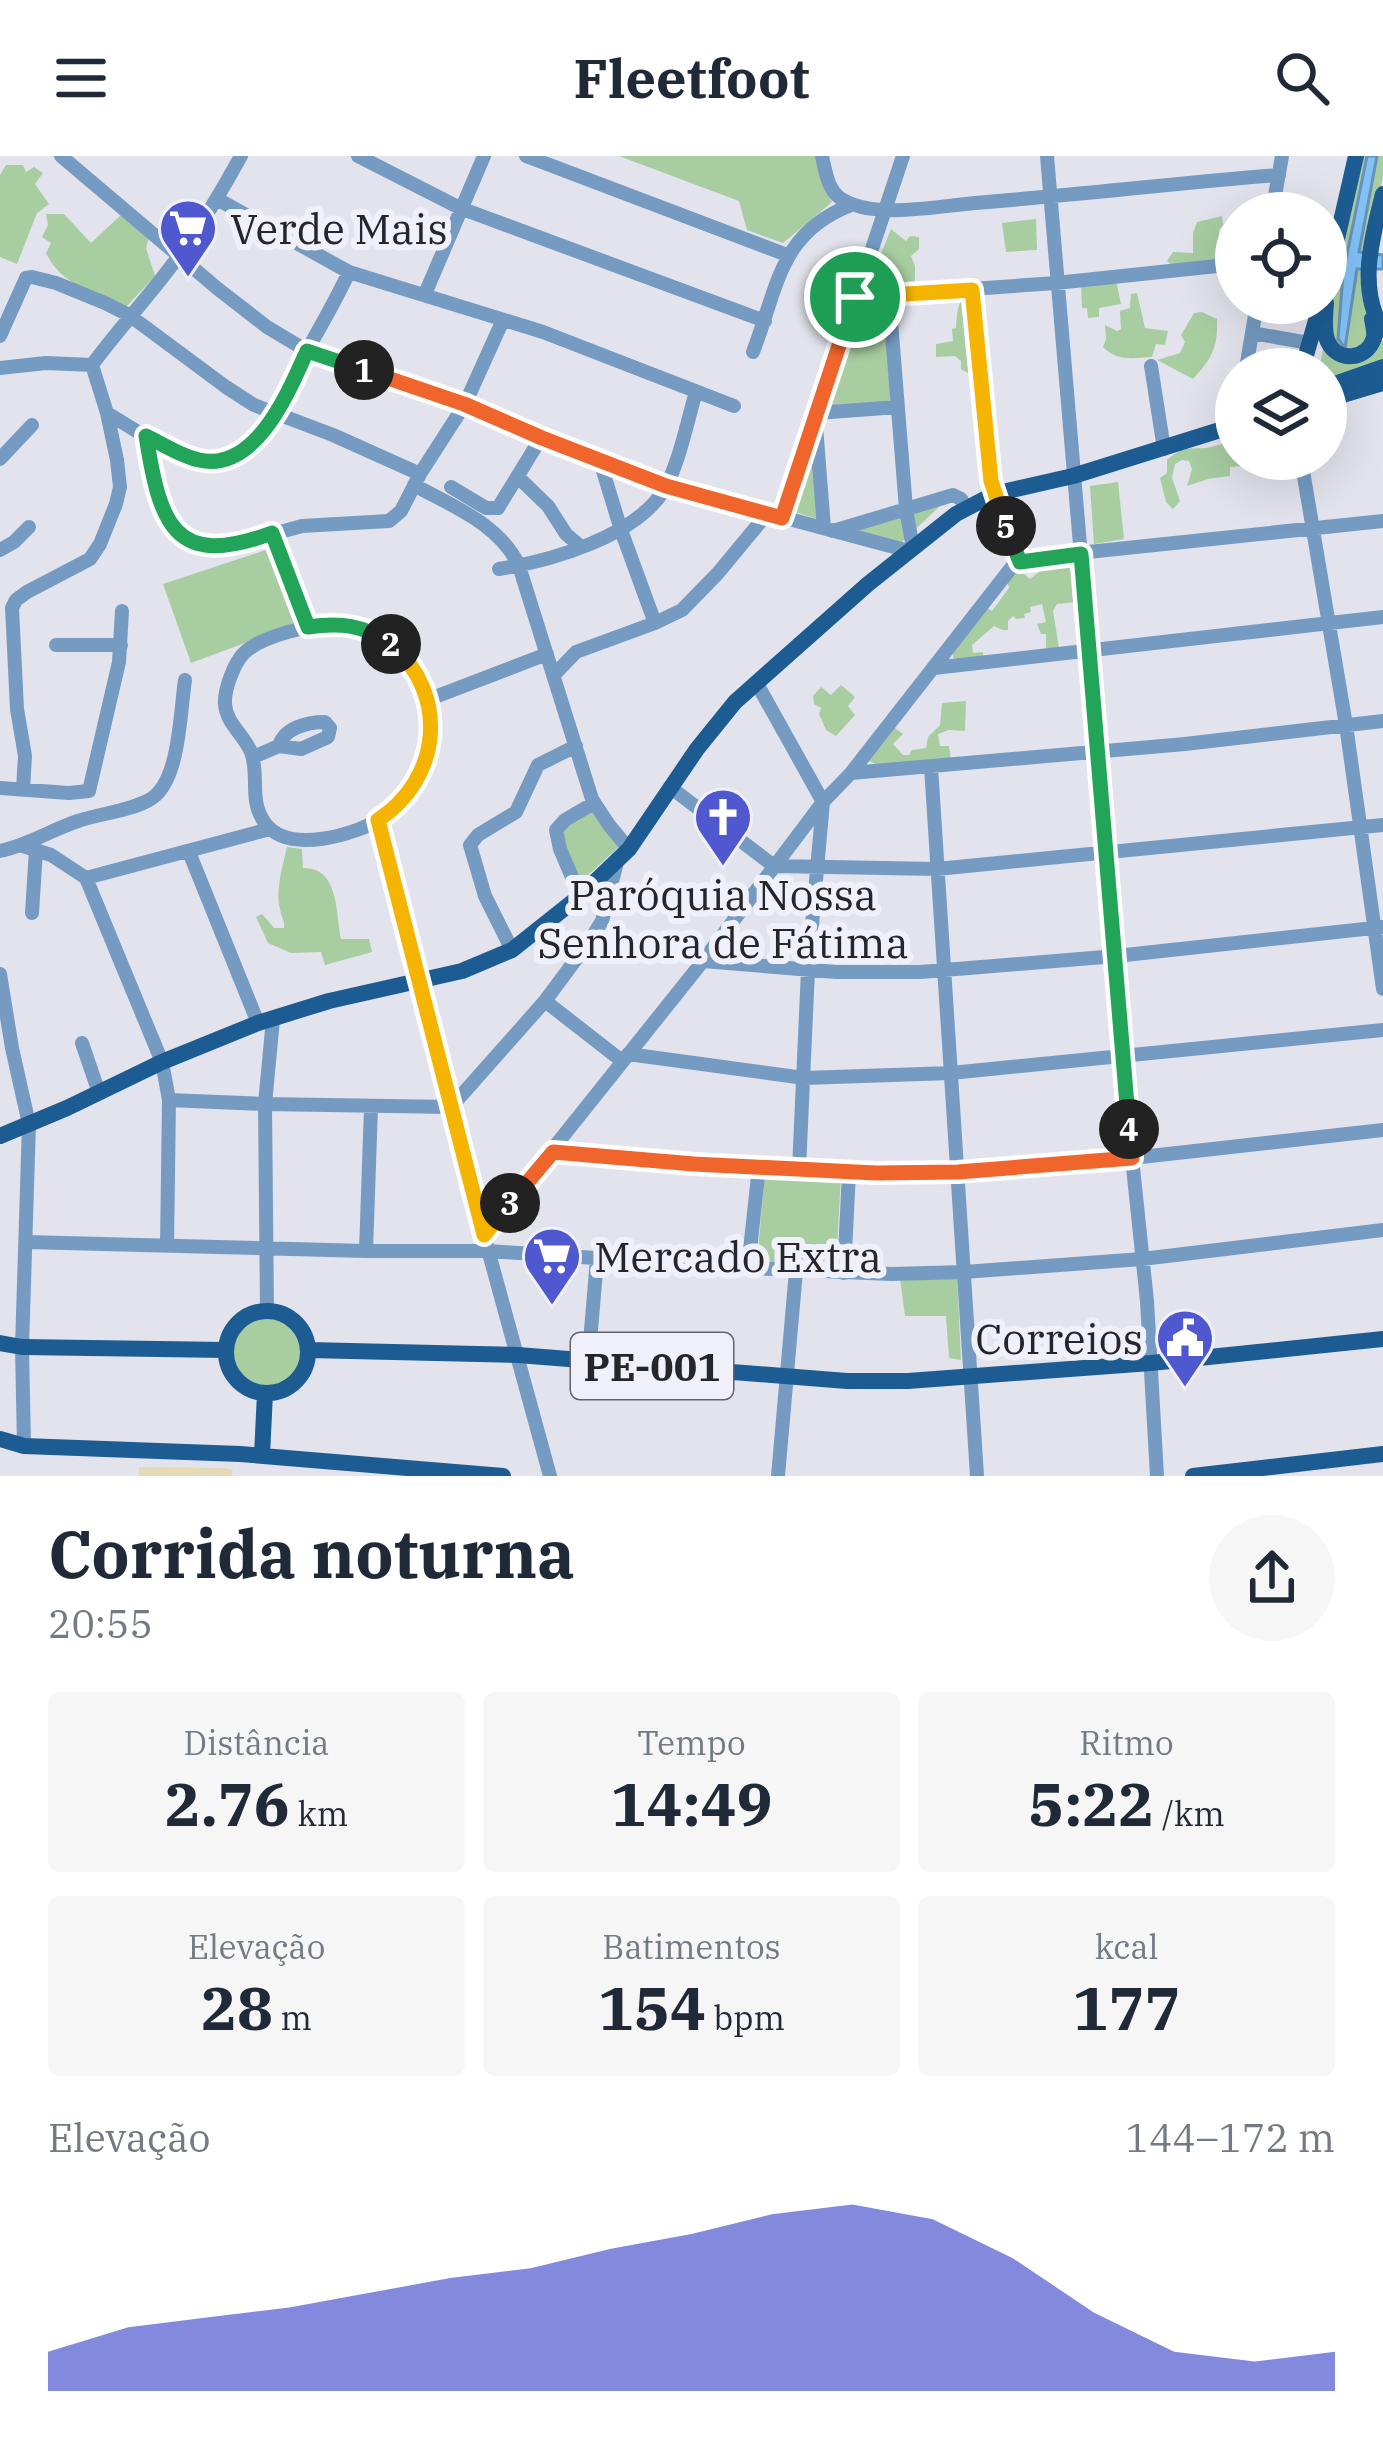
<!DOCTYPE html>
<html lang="pt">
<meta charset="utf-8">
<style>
:root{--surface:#fff;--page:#f6f6f7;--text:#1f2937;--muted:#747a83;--accent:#4f58ce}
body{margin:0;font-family:"IBM Plex Serif",serif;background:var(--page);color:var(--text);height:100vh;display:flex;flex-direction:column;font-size:45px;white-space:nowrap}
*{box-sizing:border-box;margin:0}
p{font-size:39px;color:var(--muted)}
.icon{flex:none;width:66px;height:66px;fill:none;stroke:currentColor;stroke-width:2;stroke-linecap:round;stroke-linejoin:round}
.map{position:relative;height:1320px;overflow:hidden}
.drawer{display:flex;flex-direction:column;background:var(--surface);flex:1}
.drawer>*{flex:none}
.fabs{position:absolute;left:1215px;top:36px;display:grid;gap:24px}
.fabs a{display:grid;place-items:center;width:132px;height:132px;border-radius:50%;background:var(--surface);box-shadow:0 12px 48px #0002;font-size:60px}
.pin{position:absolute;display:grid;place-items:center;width:102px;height:102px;color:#fff;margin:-51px;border:6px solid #fff;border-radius:50%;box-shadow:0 3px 12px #0007}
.km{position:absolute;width:60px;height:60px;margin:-30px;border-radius:50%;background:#222;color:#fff;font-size:33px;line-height:60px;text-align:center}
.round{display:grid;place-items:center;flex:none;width:126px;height:126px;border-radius:63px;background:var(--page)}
.head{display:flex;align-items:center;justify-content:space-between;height:204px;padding:0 48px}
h1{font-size:66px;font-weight:700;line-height:90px}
.figures{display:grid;grid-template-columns:repeat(3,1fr);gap:18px;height:204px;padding:12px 48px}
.figures div{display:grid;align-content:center;border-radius:12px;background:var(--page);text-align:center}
.figures b{font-size:60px;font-weight:700}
.figures small{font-size:33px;font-weight:400}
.figures p{font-size:33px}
.chart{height:336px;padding:24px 48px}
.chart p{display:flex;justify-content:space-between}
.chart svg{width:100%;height:216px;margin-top:12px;fill:var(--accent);opacity:.7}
header{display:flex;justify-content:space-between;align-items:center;height:156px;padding:0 48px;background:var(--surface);font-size:54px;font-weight:700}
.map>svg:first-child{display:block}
</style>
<header><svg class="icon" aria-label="menu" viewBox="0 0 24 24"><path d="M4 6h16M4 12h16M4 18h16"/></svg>Fleetfoot<svg class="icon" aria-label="search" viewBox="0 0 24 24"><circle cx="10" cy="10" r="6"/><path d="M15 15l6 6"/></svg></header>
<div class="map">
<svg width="1383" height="1320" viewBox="0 0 1383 1320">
<rect width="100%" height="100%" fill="#e3e3ed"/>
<!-- green -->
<path fill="#a8cda1" d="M619,0H815L832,46L783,87L747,74L739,45Z
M1359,0H1383V21L1370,81L1371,177L1359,196L1335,190L1329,148L1331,123Z
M6,9H23L26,16L34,11L43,17L35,28L49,48L37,57L17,108L0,101V19Z
M46,58H64L91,87L121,59L149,82L146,92L155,120L126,151C96,138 61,129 46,97L51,87L42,81L48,69Z
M1222,60L1223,69L1219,74V105L1173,110L1167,105L1173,96L1193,97V77L1197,66Z
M1036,63L1037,94L1006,96L1002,67Z
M891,73L906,85L910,80L919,81V93L911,100L915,110V131H871L872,120Z
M1116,124L1121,148L1099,152V161L1088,162L1087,152H1082L1081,127Z
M967,137L974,216L969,218L961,213V205L955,200L936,201V188L953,185L952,173L956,172C957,160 957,144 967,137Z
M1137,137L1145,172L1168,175L1165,189L1156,188L1152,201C1134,202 1117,206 1103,191L1106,183L1105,169L1117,175L1121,173L1120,155L1130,152L1131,138Z
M877,145L884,148L892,247L826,252L860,146Z
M1202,156L1217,163C1218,192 1212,202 1193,223L1157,204L1180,197L1185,186L1181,179L1194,157Z
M1379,175L1383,186V207L1326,225V213H1319L1324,189L1331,188L1353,206Z
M1236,285V303H1239L1240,310L1230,311V320L1208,323L1187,330L1192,313L1189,305L1182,304L1175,308L1172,322L1180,345L1173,353L1166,346L1160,322L1167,317V304C1182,291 1187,293 1205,292C1215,291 1226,286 1236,285Z
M811,296L813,299L820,364L789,354Z
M1118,326L1124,383L1094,388L1090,330Z
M942,348L902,386L850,374Z
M269,393L296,468L191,507L163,428Z
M1072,409L1077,446L1057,448L1053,455L1059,492L1046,495V478H1041L1037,468L1046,466L1042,448L1030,451L1031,456L1024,458L1025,462L1016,463L1013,460L1008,465V474H1002L994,470L972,489L973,497L983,496V502L972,504L970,501L959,504L953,502V486L984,450L992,455L1009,432L1005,419L1022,416L1030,423L1045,411Z
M841,529L855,541L848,550L855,559L836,580L826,574L819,558L821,552L814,548L813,540L821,531L831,539Z
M966,545L965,575L949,574L938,578L940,590H949L951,604L878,609L869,605L895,572L903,578L893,588L903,599H909L912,594L926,592L928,581L940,569L942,547Z
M593,652L621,689L577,729L559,685L567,665Z
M287,691L302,693L303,712C339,711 336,757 341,783H369L372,796L325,809L321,796L291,797L268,787L256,761L262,758L274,772H284C285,765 281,760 280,753C275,734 283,709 287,691Z
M765,1017L841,1021L836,1110L757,1106Z
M957,1120L961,1204L949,1202L946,1160H905L900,1122Z
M227 1195a38 38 0 1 1 76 0a38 38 0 1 1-76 0Z"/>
<!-- sand -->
<path fill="#e4dab5" d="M139,1311L226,1312L233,1314L231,1320H139Z"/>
<!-- water -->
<path fill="#83c2f7" stroke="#6793ba" stroke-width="3" d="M1367,0H1377L1359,96L1383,99V113H1357L1345,192L1338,183L1343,118Z"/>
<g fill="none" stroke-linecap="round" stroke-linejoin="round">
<!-- minor -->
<path stroke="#759bc2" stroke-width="14" d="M61,0L218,133L267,171L307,195L465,248L541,282L666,330L909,395
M358,0L460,52L765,165
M526,0L787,99
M822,0C826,18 828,38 847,46C880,62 939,50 975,47C1077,39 1178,27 1279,19
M1047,0L1132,1002L1147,1145L1157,1320
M217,43L349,116L543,176L734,250
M1272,57L1282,0
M972,134L991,325L1020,405
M425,138L484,0
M889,140L906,353L913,392
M855,141L1056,127L1236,108
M1252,177L1309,187
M0,180L26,122L32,121L56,127L105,147L129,159L226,231L254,249L333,279L420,318
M753,196C778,131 779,77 851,49
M92,209C120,171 153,136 181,97C203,66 223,33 241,0
M1151,210L1164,293
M0,212L46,207L92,209
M1246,213L1257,147
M107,257C133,272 179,306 209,305C266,304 288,231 309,191C323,166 337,142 349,116
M817,257L898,251
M816,270L824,372
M146,280L153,327L164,355L180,377L196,388L226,391L302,370L389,365L401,355L420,318L465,248L503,164
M0,303L32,269
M1301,303L1346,569L1383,833
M600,305L621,374L655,467
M519,322L548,350L566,378L580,390
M414,329C452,350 500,368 519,410L592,643L609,669L629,693
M451,331L486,352H498L541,282
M782,362L903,0
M833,375L953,339L961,343L966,352
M272,377L307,471
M0,394L14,386L29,371
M499,413C550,405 635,381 664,334C679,308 687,266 696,236
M340,467C416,476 454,563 414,627C406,640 397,652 384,661C356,679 288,699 265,667C248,644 260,619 251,596C244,579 226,567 225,548C224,534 234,507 244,497C263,479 314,468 340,467Z
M56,489H121
M934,512L1383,461
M554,519L576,496L655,467L682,454L718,417L767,358
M756,526L823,646L808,814L799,1013
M427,544L547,498
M253,601L279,590L301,593L328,581L330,572L325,566C307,566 284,572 279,590
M931,611L977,1320
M851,617L1185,588L1383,565
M670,631L774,710L937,713L1383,669
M0,632L69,637L89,635L119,506L122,455
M23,633L25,600L17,553L12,452L16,444L27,436L90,403L100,388L116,348L120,331L117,304L107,257L92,209
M378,664L484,1079L550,1320
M23,690L51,699L86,722L162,906L169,944L167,1090
M0,695C28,689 51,674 78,665C101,657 127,656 149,644C180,628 180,556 185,524
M189,696L258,867
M86,722L270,673
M580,740L560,693L556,674L565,664L594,647
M32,757L36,694
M512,794L485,740L470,689L478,679L516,656L538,609L576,590
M703,805L836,816H920L1116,800L1383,771
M0,818L12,892L29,968L22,1191L24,1290
M545,845L622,905
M82,887L99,937
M628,898L804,922L951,917L1383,874
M169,944L265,948L451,951L545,845L591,783L602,765L617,706
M552,996L694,1008L904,1018L1132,1002L1383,974
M484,1079L703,805L823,646L851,617L1011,412L1031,402L1383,365
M26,1086L366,1095H488L748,1112L891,1118L964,1116L1142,1103L1383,1074
M366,1095L371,951
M748,1112L759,1011
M844,1117L849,1016
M267,1154L265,948L273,863
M590,1186L597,1103
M778,1320L796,1115"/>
<!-- major -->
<path stroke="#1d5c92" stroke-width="16" d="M1383,38C1372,82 1357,133 1383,174
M1326,131L1356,0
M1326,147C1325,159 1323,175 1328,186C1338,207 1367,204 1374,182C1375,177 1373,168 1372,163
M1302,213L1319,154
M1326,231L1383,211
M1326,244L1383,227
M0,980L67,952L162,906L258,867L329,845L462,815L512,794L580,740L629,693L697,593L735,546L868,428L956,358L994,338L1073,320L1236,269
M226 1196a41 41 0 1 1 82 0a41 41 0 1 1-82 0Z
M0,1187L22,1191L226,1194
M308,1194L518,1199L847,1225H908L1151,1207L1383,1183
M0,1283L24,1290L240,1298L503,1320
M262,1299L265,1237
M1193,1320L1383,1298"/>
</g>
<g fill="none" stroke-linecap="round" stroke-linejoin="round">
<defs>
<path id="split-1" d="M364,214L464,248L542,282L666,330L782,362L855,141"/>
<path id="split-2" d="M364,214L307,195C289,235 256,317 199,304C180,300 163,288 146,280C160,367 173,414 272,377L308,471C340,466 364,469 391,488"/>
<path id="split-3" d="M391,488C449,538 442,622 378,664L484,1079L510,1047"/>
<path id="split-4" d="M510,1047L553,996L694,1008L876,1017L958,1016L1132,1002L1129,973"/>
<path id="split-5" d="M1006,370L1020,406L1081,398L1129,973"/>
<path id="split-6" d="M855,141L972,134L991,325L1006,370"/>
</defs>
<!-- split-1 casing -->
<use href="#split-1" stroke="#fff" stroke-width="24"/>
<!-- split-2 casing -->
<use href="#split-2" stroke="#fff" stroke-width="24"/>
<!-- split-3 casing -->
<use href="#split-3" stroke="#fff" stroke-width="24"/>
<!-- split-4 casing -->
<use href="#split-4" stroke="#fff" stroke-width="24"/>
<!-- split-5 casing -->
<use href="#split-5" stroke="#fff" stroke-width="24"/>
<!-- split-6 casing -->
<use href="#split-6" stroke="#fff" stroke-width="24"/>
<!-- split-1 -->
<use href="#split-1" stroke="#f0652b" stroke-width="15"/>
<!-- split-2 -->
<use href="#split-2" stroke="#22a559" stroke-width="15"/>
<!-- split-3 -->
<use href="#split-3" stroke="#f5b400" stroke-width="15"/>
<!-- split-4 -->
<use href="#split-4" stroke="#f0652b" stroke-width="15"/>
<!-- split-5 -->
<use href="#split-5" stroke="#22a559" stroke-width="15"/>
<!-- split-6 -->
<use href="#split-6" stroke="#f5b400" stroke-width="15"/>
</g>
<!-- icons -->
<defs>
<symbol id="supermarket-pin" viewBox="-11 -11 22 30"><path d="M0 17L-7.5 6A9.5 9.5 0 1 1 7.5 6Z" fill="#4f58ce" stroke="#f0f0fb"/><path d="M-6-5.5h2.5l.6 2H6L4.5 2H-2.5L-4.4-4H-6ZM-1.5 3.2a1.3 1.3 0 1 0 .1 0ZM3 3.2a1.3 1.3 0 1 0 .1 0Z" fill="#fff"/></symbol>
<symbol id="church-pin" viewBox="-11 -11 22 30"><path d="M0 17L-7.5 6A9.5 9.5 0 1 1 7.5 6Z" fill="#4f58ce" stroke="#f0f0fb"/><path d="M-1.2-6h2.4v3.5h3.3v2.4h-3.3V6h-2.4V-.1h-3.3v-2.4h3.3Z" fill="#fff"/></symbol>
<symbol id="civic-pin" viewBox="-11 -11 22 30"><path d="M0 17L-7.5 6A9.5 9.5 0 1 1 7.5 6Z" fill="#4f58ce" stroke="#f0f0fb"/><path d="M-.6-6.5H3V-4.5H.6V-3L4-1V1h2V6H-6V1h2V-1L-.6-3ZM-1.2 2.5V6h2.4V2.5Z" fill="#fff"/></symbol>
</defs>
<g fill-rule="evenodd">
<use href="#supermarket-pin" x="155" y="39" width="66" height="90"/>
<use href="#church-pin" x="690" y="628" width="66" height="90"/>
<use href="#supermarket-pin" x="519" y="1067" width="66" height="90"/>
<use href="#civic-pin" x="1152" y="1149" width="66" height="90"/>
</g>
<g text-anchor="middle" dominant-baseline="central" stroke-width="12" stroke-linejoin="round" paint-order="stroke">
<!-- shield labels -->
<rect fill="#f0f0fb" stroke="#636369" stroke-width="3" x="571" y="1177" width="162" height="66" rx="9"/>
<g font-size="39" font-weight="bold" fill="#26262a">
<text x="652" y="1210">PE-001</text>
</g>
<!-- poi labels -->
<g font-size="42" fill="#26262a" stroke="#f0f0fb" text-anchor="start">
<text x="230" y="72">Verde Mais</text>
<text x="723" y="738" text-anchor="middle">Paróquia Nossa<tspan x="723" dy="48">Senhora de Fátima</tspan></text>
<text x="594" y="1100">Mercado Extra</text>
<text x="1143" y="1182" text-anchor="end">Correios</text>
</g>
</g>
</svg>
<div class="fabs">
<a><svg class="icon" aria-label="locate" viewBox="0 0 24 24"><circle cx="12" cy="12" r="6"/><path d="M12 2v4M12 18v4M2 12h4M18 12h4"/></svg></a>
<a><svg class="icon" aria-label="layers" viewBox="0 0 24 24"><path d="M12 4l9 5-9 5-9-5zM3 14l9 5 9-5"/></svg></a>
</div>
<div class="pin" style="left:855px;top:141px;background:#1e9e55"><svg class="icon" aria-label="arrive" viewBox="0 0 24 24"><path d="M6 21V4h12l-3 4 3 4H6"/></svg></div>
<b class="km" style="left:364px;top:214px">1</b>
<b class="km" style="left:391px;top:488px">2</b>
<b class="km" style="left:510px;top:1047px">3</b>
<b class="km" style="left:1129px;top:973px">4</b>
<b class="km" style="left:1006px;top:370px">5</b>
</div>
<section class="drawer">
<div class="head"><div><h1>Corrida noturna</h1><p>20:55</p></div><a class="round"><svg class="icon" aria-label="share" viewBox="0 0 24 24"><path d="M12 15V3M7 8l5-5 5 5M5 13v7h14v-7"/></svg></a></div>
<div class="figures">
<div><p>Distância</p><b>2.76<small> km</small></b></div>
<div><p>Tempo</p><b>14:49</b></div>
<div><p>Ritmo</p><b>5:22<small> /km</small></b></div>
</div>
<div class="figures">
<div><p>Elevação</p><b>28<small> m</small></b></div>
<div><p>Batimentos</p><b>154<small> bpm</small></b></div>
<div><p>kcal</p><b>177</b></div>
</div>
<div class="chart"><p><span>Elevação</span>144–172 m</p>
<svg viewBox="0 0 160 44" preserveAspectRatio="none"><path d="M0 44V36L10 31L20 29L30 27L40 24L50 21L60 19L70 15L80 12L90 8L100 6L110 9L120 17L130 28L140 36L150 38L160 36V44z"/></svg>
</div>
</section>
